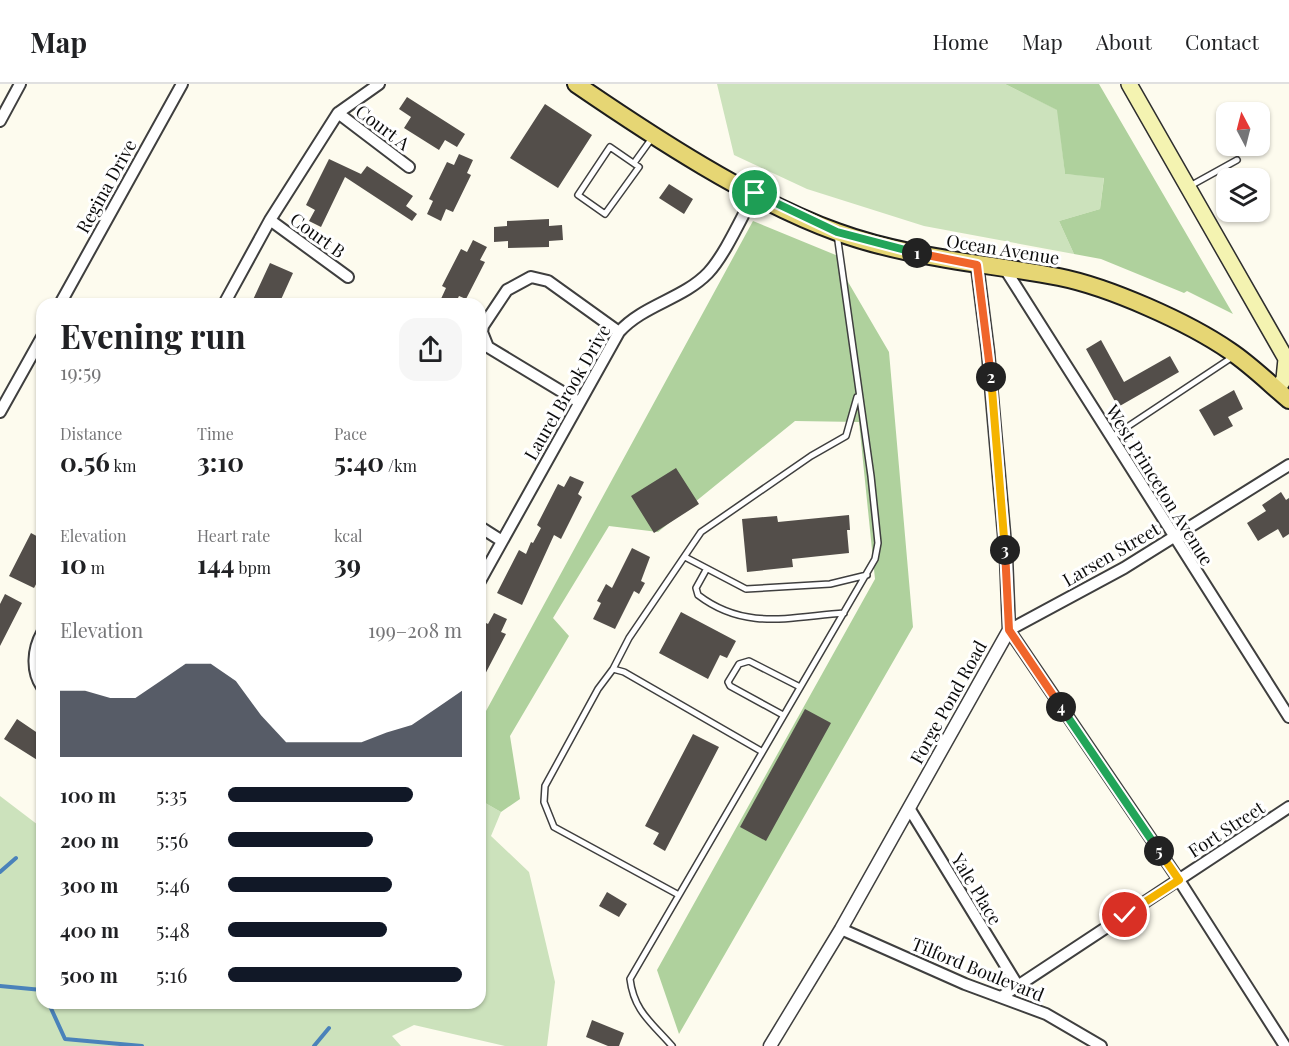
<!DOCTYPE html>
<meta charset="utf-8">
<style>
:root{--surface:#fff;--page:#f6f6f6;--text:#202124;--muted:#757577;--line:#e0e0e0;--accent:#111827}
body{margin:0;font-family:"Playfair Display",serif;background:var(--page);color:var(--text);height:100vh;display:flex;flex-direction:column;font-size:22px;white-space:nowrap}
*{box-sizing:border-box;margin:0}
p{font-size:20px;color:var(--muted)}
.icon{flex:none;width:33px;height:33px;fill:none;stroke:currentColor;stroke-width:2;stroke-linecap:round;stroke-linejoin:round}
.map{position:relative;flex:1;overflow:hidden}
.sheet{position:absolute;left:36px;top:214px;width:450px;height:711px;display:flex;flex-direction:column;background:var(--surface);border-radius:18px;box-shadow:0 2px 4px #0004}
.sheet>*{flex:none}
.needle{width:39px;rotate:353deg}
.tools{position:absolute;left:1216px;top:18px;display:grid;gap:12px}
.tools a{display:grid;place-items:center;width:54px;height:54px;border-radius:12px;background:var(--surface);box-shadow:0 2px 4px #0004;font-size:30px}
.pin{position:absolute;display:grid;place-items:center;width:51px;height:51px;color:#fff;margin:-26px;border:3px solid #fff;border-radius:50%;box-shadow:0 2px 6px #0007}
.km{position:absolute;width:30px;height:30px;margin:-15px;border-radius:50%;background:#222;color:#fff;font-size:16px;line-height:30px;text-align:center}
.round{display:grid;place-items:center;flex:none;width:63px;height:63px;border-radius:18px;background:var(--page)}
.overview{display:flex;align-items:center;justify-content:space-between;height:102px;padding:0 24px}
h1{font-size:33px;font-weight:700;line-height:45px}
.stats{display:grid;grid-template-columns:repeat(3,1fr);gap:9px;height:102px;padding:6px 24px}
.stats div{display:grid;align-content:center}
.stats b{font-size:26px;font-weight:700}
.stats small{font-size:16px;font-weight:400}
.stats p{font-size:16px}
.chart{height:168px;padding:12px 24px}
.chart p{display:flex;justify-content:space-between}
.chart svg{width:100%;height:108px;margin-top:6px;fill:var(--accent);opacity:.7}
ul{padding:0 24px;list-style:none;font-size:20px}
li{display:grid;grid-template-columns:96px 72px 1fr;align-items:center;height:45px}
li i{height:15px;border-radius:8px;background:var(--accent)}
header{display:flex;align-items:center;gap:36px;box-sizing:border-box;height:84px;padding:0 30px;background:var(--surface);border-bottom:2px solid var(--line)}
header strong{font-size:28px}
nav{display:flex;gap:33px;margin-inline-start:auto;font-size:21px}
.map>svg:first-child{display:block}
</style>
<header>
<strong>Map</strong>
<nav><a>Home</a><a>Map</a><a>About</a><a>Contact</a></nav>
</header>
<div class="map">
<svg width="1289" height="962" viewBox="0 0 1289 962">
<rect width="100%" height="100%" fill="#fdfbee"/>
<!-- green -->
<path fill="#cce2bc" d="M717,0H1005L1058,26L1065,90L1104,93L1100,125L1059,137L1074,170L924,142L807,105L734,71Z
M0,712L42,744V920H480V716L501,728L491,752L529,788L555,898L547,962H505L414,941L392,952L401,962H0Z"/>
<!-- forest -->
<path fill="#afd19d" d="M1005,0H1099L1233,230L1187,207L1184,209L1101,175L1074,170L1059,137L1100,125L1104,94L1065,90L1057,26Z
M753,137L843,174L844,191L889,268L913,543L679,950L657,886L875,495L859,338L795,337L658,448L609,442L553,534L569,552L510,652L520,715L501,728L480,716V638Z"/>
<g fill="none" stroke-linecap="round" stroke-linejoin="round">
<!-- stream -->
<path stroke="#4a82ba" stroke-width="4" d="M0,788L16,774
M0,902L42,906
M49,920L65,955L142,962
M314,962L329,944"/>
</g>
<!-- building -->
<path fill="#534e4a" d="M407,13L465,50L457,63L445,56L439,66L404,44L411,33L399,25Z
M545,20L592,51L558,104L510,74Z
M459,70L473,76L467,89L471,91L453,128L446,125L441,137L427,130L433,117L429,115L447,78L454,81Z
M329,75L361,90L367,82L413,112L406,122L417,130L412,137L345,93L321,143L309,137L315,126L306,121Z
M669,100L693,115L684,130L659,114Z
M549,135V142L562,141L563,156L549,157V163L508,164V157L494,158V143L507,142V137Z
M473,156L487,163L480,176L485,178L466,215L459,212L455,220H449L440,217L446,204L442,202L461,165L467,168Z
M270,179L293,189L279,220H251Z
M1101,256L1124,298L1170,272L1179,288L1118,323L1086,265Z
M1234,306L1243,325L1228,333L1233,342L1214,352L1199,326Z
M676,384L699,420L654,449L631,412Z
M570,392L584,398L578,410L582,413L561,455L554,451L522,521L497,509L519,466L526,470L531,458L533,459L541,444L537,441L558,400L564,403Z
M1281,408L1286,416L1289,414V450L1283,454L1278,445L1258,457L1247,439L1266,427L1262,421Z
M849,431L850,446H847L849,469L792,475L793,483L747,488L742,435L777,432L778,438Z
M31,449L42,455V489L34,504L9,492Z
M632,464L650,473L641,497L645,499L639,510L634,507L615,545L593,535L601,519L597,517L606,500L612,504Z
M5,510L22,519L0,562V520Z
M681,528L736,557L727,574L720,571L708,595L659,569Z
M494,529L507,535L501,548L506,550L480,600V536L488,540Z
M805,625L831,639L766,757L740,743Z
M17,635L42,652V679L4,655Z
M693,650L719,663L665,767L653,760L659,749L645,742Z
M607,808L627,820L619,833L599,822Z
M592,936L624,949L619,962H608L586,953Z"/>
<g fill="none" stroke-linecap="round" stroke-linejoin="round">
<defs>
<path id="service" d="M610,63L639,83L605,130L578,111Z
M634,79L652,54
M1190,102L1237,76
M1112,353L1234,272
M685,473L746,505L830,500L867,491
M706,486L696,504L698,511C745,547 790,533 844,529
M613,585L629,554L701,448L811,372L846,352L857,313
M783,631L730,602L728,598L739,580L749,577L800,603
M677,810L554,743L544,718L545,702L598,605L613,585L624,588L761,667
M672,962C651,938 634,927 630,895L875,475L878,459L871,392L837,150"/>
<path id="minor" d="M338,29L409,83
M0,37L20,0
M270,136L348,193
M1005,185L1289,633
M60,220L182,0
M224,220L270,136L338,29L379,0
M579,318L488,263L482,248L483,242L507,206L531,193L548,197L619,248
M0,328L42,253
M480,443L502,457
M480,497L619,248C643,221 683,215 708,189C725,171 742,132 755,109
M42,549C33,565 31,587 42,603
M909,724L1018,902
M841,845L965,900L1046,930L1101,962
M1001,913L1289,723
M1285,962L1179,796L1009,546L1124,484L1289,381"/>
<path id="tertiary" d="M770,962L841,845L1009,546L1006,472L988,268L977,181"/>
<path id="secondary" d="M1129,0L1289,280
M1277,306L1284,295L1286,275"/>
<path id="primary" d="M576,0C652,52 751,117 837,148C908,174 985,179 1059,193C1109,203 1188,238 1230,267C1251,281 1270,300 1289,316"/>
</defs>
<!-- service casing -->
<use href="#service" stroke="#3f3f3f" stroke-width="8"/>
<!-- minor casing -->
<use href="#minor" stroke="#3f3f3f" stroke-width="14"/>
<!-- tertiary casing -->
<use href="#tertiary" stroke="#3f3f3f" stroke-width="15"/>
<!-- secondary casing -->
<use href="#secondary" stroke="#2e2e2e" stroke-width="18"/>
<!-- primary casing -->
<use href="#primary" stroke="#1d1d1d" stroke-width="20"/>
<!-- service -->
<use href="#service" stroke="#fff" stroke-width="5"/>
<!-- minor -->
<use href="#minor" stroke="#fff" stroke-width="10"/>
<!-- tertiary -->
<use href="#tertiary" stroke="#fff" stroke-width="12"/>
<!-- secondary -->
<use href="#secondary" stroke="#f4f3b1" stroke-width="15"/>
<!-- primary -->
<use href="#primary" stroke="#e6d674" stroke-width="16"/>
</g>
<g fill="none" stroke-linecap="round" stroke-linejoin="round">
<defs>
<path id="split-1" d="M755,109L837,148L917,169"/>
<path id="split-2" d="M917,169L977,181L991,293"/>
<path id="split-3" d="M991,293L1005,466"/>
<path id="split-4" d="M1005,466L1009,546L1061,623"/>
<path id="split-5" d="M1061,623L1159,767"/>
<path id="split-6" d="M1125,831L1179,796L1159,767"/>
</defs>
<!-- split-1 casing -->
<use href="#split-1" stroke="#fff" stroke-width="12"/>
<!-- split-2 casing -->
<use href="#split-2" stroke="#fff" stroke-width="12"/>
<!-- split-3 casing -->
<use href="#split-3" stroke="#fff" stroke-width="12"/>
<!-- split-4 casing -->
<use href="#split-4" stroke="#fff" stroke-width="12"/>
<!-- split-5 casing -->
<use href="#split-5" stroke="#fff" stroke-width="12"/>
<!-- split-6 casing -->
<use href="#split-6" stroke="#fff" stroke-width="12"/>
<!-- split-1 -->
<use href="#split-1" stroke="#22a559" stroke-width="8"/>
<!-- split-2 -->
<use href="#split-2" stroke="#f0652b" stroke-width="8"/>
<!-- split-3 -->
<use href="#split-3" stroke="#f5b400" stroke-width="8"/>
<!-- split-4 -->
<use href="#split-4" stroke="#f0652b" stroke-width="8"/>
<!-- split-5 -->
<use href="#split-5" stroke="#22a559" stroke-width="8"/>
<!-- split-6 -->
<use href="#split-6" stroke="#f5b400" stroke-width="8"/>
</g>
<g text-anchor="middle" dominant-baseline="central" stroke-width="6" stroke-linejoin="round" paint-order="stroke">
<!-- street labels -->
<g font-size="18" fill="#0c0c0c" stroke="#fff">
<text transform="translate(383 43) rotate(37)">Court A</text>
<text transform="translate(106 102) rotate(-61)">Regina Drive</text>
<text transform="translate(318 151) rotate(36)">Court B</text>
<text transform="translate(1003 165) rotate(9)">Ocean Avenue</text>
<text transform="translate(567 308) rotate(-60)">Laurel Brook Drive</text>
<text transform="translate(1160 401) rotate(58)">West Princeton Avenue</text>
<text transform="translate(1111 470) rotate(-30)">Larsen Street</text>
<text transform="translate(948 618) rotate(-61)">Forge Pond Road</text>
<text transform="translate(1226 745) rotate(-33)">Fort Street</text>
<text transform="translate(977 805) rotate(59)">Yale Place</text>
<text transform="translate(978 885) rotate(22)">Tilford Boulevard</text>
</g>
</g>
</svg>
<div class="tools">
<a><svg class="needle" viewBox="-14 -14 28 28"><path d="M0-13l5 13h-10z" fill="#e53935"/><path d="M0 13l5-13h-10z" fill="#757577"/></svg></a>
<a><svg class="icon" aria-label="layers" viewBox="0 0 24 24"><path d="M12 4l9 5-9 5-9-5zM3 14l9 5 9-5"/></svg></a>
</div>
<div class="pin" style="left:755px;top:109px;background:#1e9e55"><svg class="icon" aria-label="arrive" viewBox="0 0 24 24"><path d="M6 21V4h12l-3 4 3 4H6"/></svg></div>
<div class="pin" style="left:1125px;top:831px;background:#d93025"><svg class="icon" aria-label="check" viewBox="0 0 24 24"><path d="M5 12l5 5 9-10"/></svg></div>
<b class="km" style="left:917px;top:169px">1</b>
<b class="km" style="left:991px;top:293px">2</b>
<b class="km" style="left:1005px;top:466px">3</b>
<b class="km" style="left:1061px;top:623px">4</b>
<b class="km" style="left:1159px;top:767px">5</b>
<section class="sheet">
<div class="overview"><div><h1>Evening run</h1><p>19:59</p></div><a class="round"><svg class="icon" aria-label="share" viewBox="0 0 24 24"><path d="M12 15V3M7 8l5-5 5 5M5 13v7h14v-7"/></svg></a></div>
<div class="stats">
<div><p>Distance</p><b>0.56<small> km</small></b></div>
<div><p>Time</p><b>3:10</b></div>
<div><p>Pace</p><b>5:40<small> /km</small></b></div>
</div>
<div class="stats">
<div><p>Elevation</p><b>10<small> m</small></b></div>
<div><p>Heart rate</p><b>144<small> bpm</small></b></div>
<div><p>kcal</p><b>39</b></div>
</div>
<div class="chart"><p><span>Elevation</span>199–208 m</p>
<svg viewBox="0 0 160 44" preserveAspectRatio="none"><path d="M0 44V17L10 17L20 20L30 20L40 13L50 6L60 6L70 13L80 27L90 38L100 38L110 38L120 38L130 34L140 31L150 24L160 17V44z"/></svg>
</div>
<ul>
<li><b>100 m</b>5:35<i style="width:79%"></i></li>
<li><b>200 m</b>5:56<i style="width:62%"></i></li>
<li><b>300 m</b>5:46<i style="width:70%"></i></li>
<li><b>400 m</b>5:48<i style="width:68%"></i></li>
<li><b>500 m</b>5:16<i style="width:100%"></i></li>
</ul>
</section>
</div>
